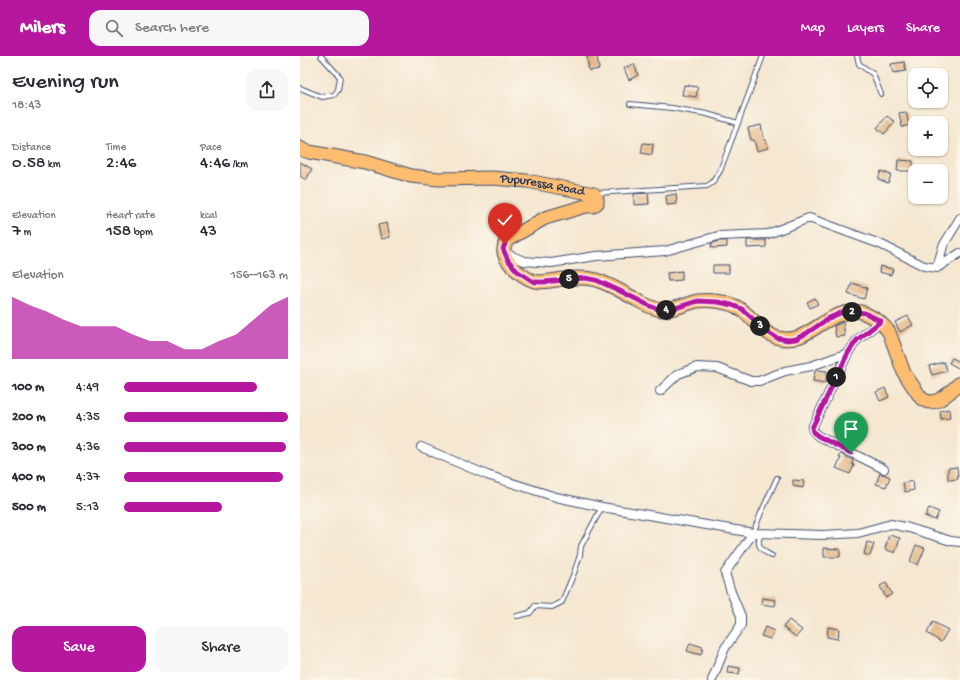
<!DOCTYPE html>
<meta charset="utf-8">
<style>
:root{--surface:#fff;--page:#f7f7f7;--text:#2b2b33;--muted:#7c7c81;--accent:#b5179e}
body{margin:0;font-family:"Gochi Hand",sans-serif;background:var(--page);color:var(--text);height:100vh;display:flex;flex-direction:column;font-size:15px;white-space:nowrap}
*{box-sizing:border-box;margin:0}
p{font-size:13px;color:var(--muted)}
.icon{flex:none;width:22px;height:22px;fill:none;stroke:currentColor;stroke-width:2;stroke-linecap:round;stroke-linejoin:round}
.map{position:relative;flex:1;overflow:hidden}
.side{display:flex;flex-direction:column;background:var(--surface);width:300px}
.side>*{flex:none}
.buttons{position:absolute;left:608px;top:12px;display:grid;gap:8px}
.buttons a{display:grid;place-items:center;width:40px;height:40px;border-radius:8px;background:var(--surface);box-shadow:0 1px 3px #0004;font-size:20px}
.pin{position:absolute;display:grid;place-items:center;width:34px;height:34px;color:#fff;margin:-41px -17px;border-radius:50% 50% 50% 0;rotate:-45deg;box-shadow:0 0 4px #0007}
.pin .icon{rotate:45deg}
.km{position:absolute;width:20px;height:20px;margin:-10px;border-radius:50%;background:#222;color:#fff;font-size:11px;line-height:20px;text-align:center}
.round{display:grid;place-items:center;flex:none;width:42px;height:42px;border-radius:12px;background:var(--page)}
.summary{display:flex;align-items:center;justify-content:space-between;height:68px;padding:0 12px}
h1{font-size:22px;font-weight:600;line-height:30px}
.stats{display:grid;grid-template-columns:repeat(3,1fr);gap:6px;height:68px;padding:4px 12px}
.stats div{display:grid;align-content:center}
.stats b{font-size:17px;font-weight:600}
.stats small{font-size:11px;font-weight:400}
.stats p{font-size:11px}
.chart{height:112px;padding:8px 12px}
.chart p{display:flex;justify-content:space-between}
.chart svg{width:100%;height:72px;margin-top:4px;fill:var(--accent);opacity:.7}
.button{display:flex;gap:8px;margin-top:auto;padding:8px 12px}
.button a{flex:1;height:46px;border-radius:12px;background:var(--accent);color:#fff;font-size:16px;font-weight:600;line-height:46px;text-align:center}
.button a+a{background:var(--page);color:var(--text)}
ul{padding:0 12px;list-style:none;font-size:13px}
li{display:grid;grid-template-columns:64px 48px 1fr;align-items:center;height:30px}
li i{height:10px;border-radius:5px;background:var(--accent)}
header{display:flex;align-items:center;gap:24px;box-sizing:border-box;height:56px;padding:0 20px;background:var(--accent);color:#fff}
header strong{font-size:19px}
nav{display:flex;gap:22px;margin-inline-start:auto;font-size:14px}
.search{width:280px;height:36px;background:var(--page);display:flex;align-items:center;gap:10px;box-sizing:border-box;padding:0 14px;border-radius:12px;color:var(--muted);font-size:15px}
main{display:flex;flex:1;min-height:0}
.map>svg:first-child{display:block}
</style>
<header>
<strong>Milers</strong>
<div class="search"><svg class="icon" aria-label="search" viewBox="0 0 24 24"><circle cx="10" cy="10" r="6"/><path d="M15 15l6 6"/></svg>Search here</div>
<nav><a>Map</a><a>Layers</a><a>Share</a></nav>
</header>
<main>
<section class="side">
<div class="summary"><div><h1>Evening run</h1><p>18:43</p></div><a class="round"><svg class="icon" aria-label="share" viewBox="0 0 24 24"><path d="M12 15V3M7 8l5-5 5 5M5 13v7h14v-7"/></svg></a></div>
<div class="stats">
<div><p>Distance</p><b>0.58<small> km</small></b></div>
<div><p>Time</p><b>2:46</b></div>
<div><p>Pace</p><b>4:46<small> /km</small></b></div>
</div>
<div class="stats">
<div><p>Elevation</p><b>7<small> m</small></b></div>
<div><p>Heart rate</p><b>158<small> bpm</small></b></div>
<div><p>kcal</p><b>43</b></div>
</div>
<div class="chart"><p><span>Elevation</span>156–163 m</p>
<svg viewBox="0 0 160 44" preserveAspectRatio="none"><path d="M0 44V6L10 11L20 15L30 20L40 24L50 24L60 24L70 29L80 33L90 33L100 38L110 38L120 33L130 29L140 20L150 11L160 6V44z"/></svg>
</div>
<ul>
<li><b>100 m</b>4:49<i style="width:81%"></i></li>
<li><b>200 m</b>4:35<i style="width:100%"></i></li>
<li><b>300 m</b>4:36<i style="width:99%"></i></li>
<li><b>400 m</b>4:37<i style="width:97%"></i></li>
<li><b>500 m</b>5:13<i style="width:60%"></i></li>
</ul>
<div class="button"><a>Save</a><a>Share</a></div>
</section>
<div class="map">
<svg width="660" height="624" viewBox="0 0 660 624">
<rect width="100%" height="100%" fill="#fbf7ec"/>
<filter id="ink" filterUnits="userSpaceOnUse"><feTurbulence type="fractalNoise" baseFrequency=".025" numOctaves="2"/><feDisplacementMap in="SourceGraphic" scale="8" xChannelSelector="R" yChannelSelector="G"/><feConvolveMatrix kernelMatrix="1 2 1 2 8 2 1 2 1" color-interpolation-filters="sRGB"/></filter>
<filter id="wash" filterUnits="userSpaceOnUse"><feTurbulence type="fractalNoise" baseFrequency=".012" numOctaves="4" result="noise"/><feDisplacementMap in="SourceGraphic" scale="16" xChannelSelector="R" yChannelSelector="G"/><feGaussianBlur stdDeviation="0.9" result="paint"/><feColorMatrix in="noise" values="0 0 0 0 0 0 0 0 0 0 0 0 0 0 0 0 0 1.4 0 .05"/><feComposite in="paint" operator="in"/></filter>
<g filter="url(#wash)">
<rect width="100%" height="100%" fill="#f5e7d0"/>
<g id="blocks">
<!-- building -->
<path fill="#e4ba8a" d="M287,0H297L299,13L289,15Z
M604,6L606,15L593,17L591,8Z
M334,8L338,19L329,24L324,12Z
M384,29L398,31L396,41L382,39Z
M606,56L609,69L602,71L599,57Z
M587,60L595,66L584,78L577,72Z
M461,69L464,84H466L468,92L457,95L454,84H451L448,72Z
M343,87L353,88L352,99L341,97Z
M598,104L613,105V115H597Z
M0,106L12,113L6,124L0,120Z
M581,115L591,119L588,127L578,123Z
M348,137L349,148L334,149V138Z
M376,138L377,148L367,149L366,140Z
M87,167L90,181L81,183L78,169Z
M447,184H466V191L447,192Z
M419,185H427V191L412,192L411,188Z
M413,209H429V217H413Z
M580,210L593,213L591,219L579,216Z
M382,215V224L368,225L367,217Z
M552,227L567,232L564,243L548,238Z
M515,242L518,248L510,252L507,246Z
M608,260L613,269L600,276L595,266Z
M543,266L545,280L536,281L534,270Z
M652,302L660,306V313L649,307Z
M644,306L647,315L632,319L629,310Z
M517,314L527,315L525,327L513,325L515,315Z
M585,332L589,341L580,345L576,336Z
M649,353L650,362L641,363L640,355Z
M541,398L553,404L552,408L554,409L550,418L536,412L541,402H539Z
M657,411L658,423L648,424V412Z
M580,417L590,421L586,431L576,428Z
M493,424L504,425L503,432L493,430Z
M613,425L614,434L605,436L603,427Z
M629,452L639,456L635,464L625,460Z
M589,479L600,482L595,497L585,493Z
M567,486L574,488L570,500L564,498Z
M616,489L625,492L618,509L610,505Z
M524,492L540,493V501H524Z
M586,527L592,538L586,542L580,530Z
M462,542L476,544L475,550L461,548Z
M489,564L502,574L496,581L483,571Z
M633,566L648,574L641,586L627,577Z
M465,571L474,575L470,583L461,580Z
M528,571L539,573L538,583L527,581Z
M390,587L403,591L401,599L387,595Z
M428,610L440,612L439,618L427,617Z"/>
</g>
</g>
<g filter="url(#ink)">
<use href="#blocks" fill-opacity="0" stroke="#3c4b6f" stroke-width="1"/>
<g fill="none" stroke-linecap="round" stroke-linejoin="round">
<defs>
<path id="lane" d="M557,0L559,8L573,18L581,38
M0,32L22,41L34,39L38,34L40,21L21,0
M330,48L372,52L407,58L438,67
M296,137L407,130L412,127L420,115L463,0
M453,477L461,457L477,422
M461,478C455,490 462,495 472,500
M217,560L230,557L235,550L252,551L262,546L274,517L280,499L281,490L302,451"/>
<path id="street" d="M204,194L210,199L224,205L251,207L296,200L365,195L418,180L468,178L509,162L580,188L624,210L637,212L660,197
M637,212L643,190L660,162
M581,265L557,284L548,297L512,372L513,375L518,380L584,413
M360,335L378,318L397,311L417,312L451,325H459L485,315L511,310L548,297
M121,391L187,419L256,441L302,451L453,477
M412,624L425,592L441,569V560L431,536L425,517L453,477L523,479L558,477L591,468L609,472L651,485L660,486"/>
<g id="primary">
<path id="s1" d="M0,92L3,94L9,96L65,106L111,120L139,123L193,122L227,125L294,138L297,143V147L293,150H286L245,162L209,183C206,186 204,188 204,192C201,205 226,225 239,226C256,225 279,219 296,224C310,228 324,237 337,244C344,248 353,253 362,254C374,254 385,248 397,245C407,244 420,245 430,248C450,254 460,278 479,282C506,289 523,258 551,256C557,255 563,256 568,259C578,264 582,267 589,276L604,317L621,342C635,354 649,336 660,327"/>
</g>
</defs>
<!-- lane casing -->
<use href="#lane" stroke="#3c4b6f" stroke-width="6"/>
<!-- street casing -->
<use href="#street" stroke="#3c4b6f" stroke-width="10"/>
<!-- primary casing -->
<use href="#primary" stroke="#3c4b6f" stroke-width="15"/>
<!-- lane -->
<use href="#lane" stroke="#fff" stroke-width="4"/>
<!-- street -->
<use href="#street" stroke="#fff" stroke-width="8"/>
<!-- primary -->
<use href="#primary" stroke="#fcbd6f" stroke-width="13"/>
</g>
</g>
<g fill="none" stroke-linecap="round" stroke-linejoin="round" filter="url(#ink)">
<defs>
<path id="route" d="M205,188L203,193L208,204L217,215L234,226H244L285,222L296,224L318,234L350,250L360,254H369L398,245L418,246L432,249L442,253L466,275L477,282L488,284L496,283L507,277L529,262L543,256H556L565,257L581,265L557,284L548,297L512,372L513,376L518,380L551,397"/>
</defs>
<!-- route casing -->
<use href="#route" stroke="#fff" stroke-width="8"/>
<!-- route -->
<use href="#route" stroke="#b5179e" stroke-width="5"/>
</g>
<g text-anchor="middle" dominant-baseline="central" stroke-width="3.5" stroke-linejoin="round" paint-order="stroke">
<!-- street labels -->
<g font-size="13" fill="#1b2f5e" stroke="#fbf7ec">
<text stroke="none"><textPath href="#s1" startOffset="247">Pupuressa Road</textPath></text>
</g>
</g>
</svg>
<div class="buttons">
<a><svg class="icon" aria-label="locate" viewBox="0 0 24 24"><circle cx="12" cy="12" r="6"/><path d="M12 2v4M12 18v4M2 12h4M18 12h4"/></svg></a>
<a>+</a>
<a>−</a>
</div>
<div class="pin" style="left:551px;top:397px;background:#1e9e55"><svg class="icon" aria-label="arrive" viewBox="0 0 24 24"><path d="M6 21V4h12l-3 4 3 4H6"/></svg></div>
<div class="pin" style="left:205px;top:188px;background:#d93025"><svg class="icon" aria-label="check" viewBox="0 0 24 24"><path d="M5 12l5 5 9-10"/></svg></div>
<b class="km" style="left:536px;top:321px">1</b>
<b class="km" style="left:552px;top:256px">2</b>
<b class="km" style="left:460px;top:270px">3</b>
<b class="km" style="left:366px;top:254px">4</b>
<b class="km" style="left:269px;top:223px">5</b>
</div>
</main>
